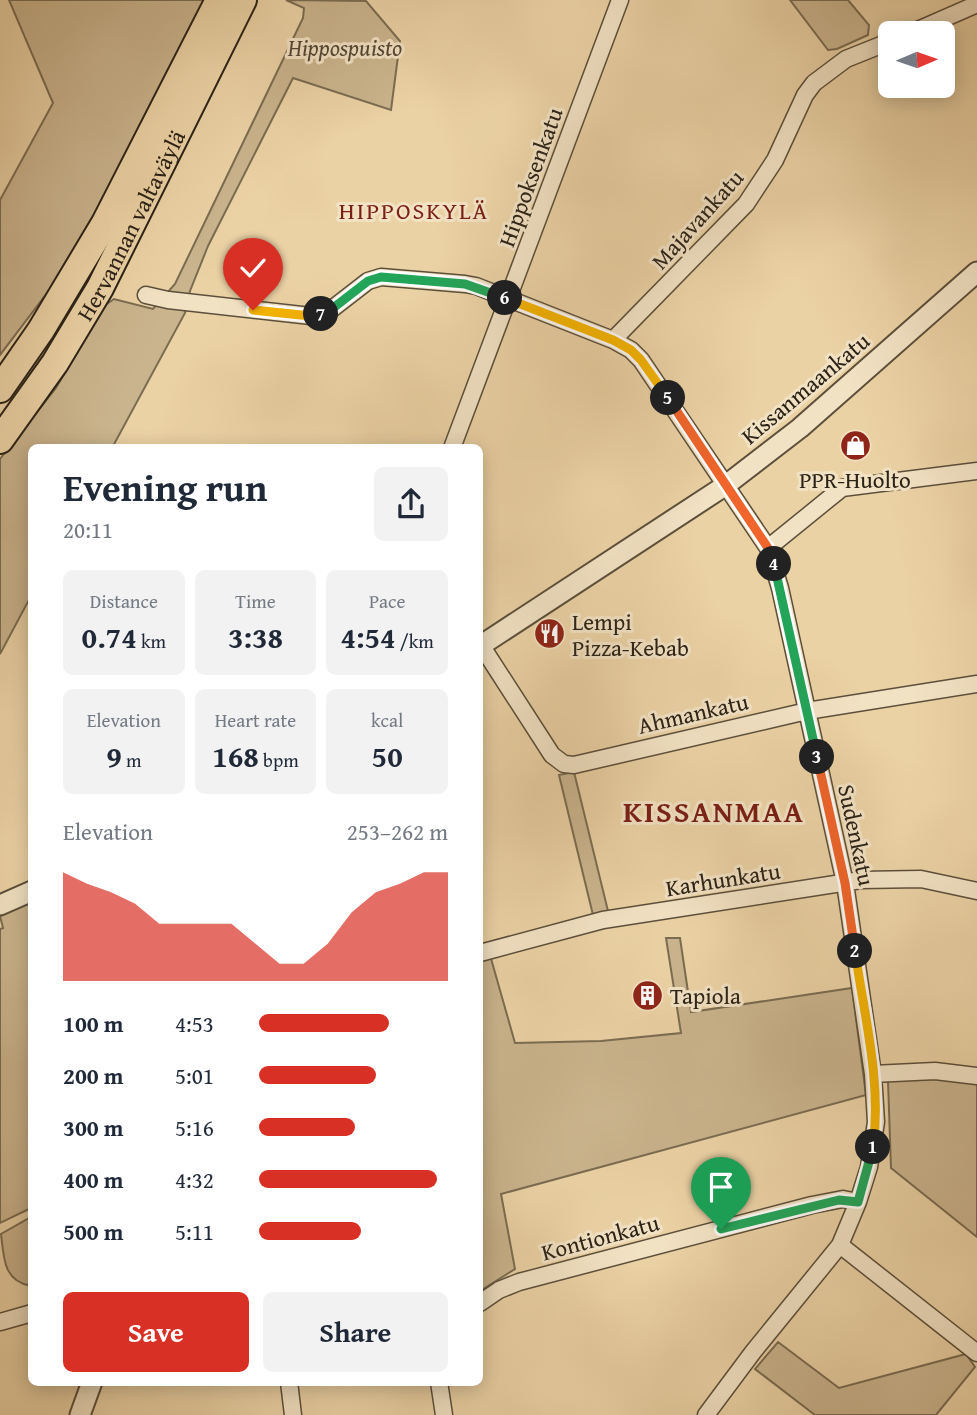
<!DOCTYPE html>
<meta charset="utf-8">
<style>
:root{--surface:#fff;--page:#f2f2f3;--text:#1f2937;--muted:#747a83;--accent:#d93025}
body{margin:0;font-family:"Gentium Book Plus",serif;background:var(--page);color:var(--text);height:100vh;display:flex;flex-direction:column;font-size:26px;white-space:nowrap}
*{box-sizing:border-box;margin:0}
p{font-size:23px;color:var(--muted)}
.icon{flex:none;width:38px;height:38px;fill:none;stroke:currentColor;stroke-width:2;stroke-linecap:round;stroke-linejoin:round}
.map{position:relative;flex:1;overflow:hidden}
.panel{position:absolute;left:28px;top:444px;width:455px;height:942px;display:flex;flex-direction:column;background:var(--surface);border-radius:10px;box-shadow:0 4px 18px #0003}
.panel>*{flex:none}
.needle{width:46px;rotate:88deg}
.buttons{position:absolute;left:878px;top:21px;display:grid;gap:14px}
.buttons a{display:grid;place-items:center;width:77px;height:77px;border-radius:10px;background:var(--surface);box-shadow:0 4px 18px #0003;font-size:35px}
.pin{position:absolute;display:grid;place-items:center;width:60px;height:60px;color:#fff;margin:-72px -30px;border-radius:50% 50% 50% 0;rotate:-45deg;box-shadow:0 0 7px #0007}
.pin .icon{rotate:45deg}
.km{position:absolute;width:35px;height:35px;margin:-18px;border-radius:50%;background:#222;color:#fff;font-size:19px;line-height:35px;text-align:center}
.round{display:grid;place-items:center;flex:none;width:74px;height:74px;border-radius:10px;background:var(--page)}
.overview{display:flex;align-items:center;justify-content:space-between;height:119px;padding:0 35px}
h1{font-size:38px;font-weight:800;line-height:52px}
.stats{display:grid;grid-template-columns:repeat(3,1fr);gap:10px;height:119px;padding:7px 35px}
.stats div{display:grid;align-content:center;border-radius:10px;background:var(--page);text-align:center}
.stats b{font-size:30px;font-weight:800}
.stats small{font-size:19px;font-weight:400}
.stats p{font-size:19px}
.chart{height:196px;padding:14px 35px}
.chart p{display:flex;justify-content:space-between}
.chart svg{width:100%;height:126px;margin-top:7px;fill:var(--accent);opacity:.7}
.primary-button{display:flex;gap:14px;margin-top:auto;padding:14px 35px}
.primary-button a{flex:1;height:80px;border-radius:10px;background:var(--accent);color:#fff;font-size:28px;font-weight:800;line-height:80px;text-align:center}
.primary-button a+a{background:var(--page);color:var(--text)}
ul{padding:0 35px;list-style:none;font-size:23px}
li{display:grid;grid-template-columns:112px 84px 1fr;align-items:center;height:52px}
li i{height:18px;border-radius:9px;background:var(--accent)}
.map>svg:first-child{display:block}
</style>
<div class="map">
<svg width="977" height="1415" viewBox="0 0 977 1415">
<rect width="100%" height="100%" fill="#ebd2a5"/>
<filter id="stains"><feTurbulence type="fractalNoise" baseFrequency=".00286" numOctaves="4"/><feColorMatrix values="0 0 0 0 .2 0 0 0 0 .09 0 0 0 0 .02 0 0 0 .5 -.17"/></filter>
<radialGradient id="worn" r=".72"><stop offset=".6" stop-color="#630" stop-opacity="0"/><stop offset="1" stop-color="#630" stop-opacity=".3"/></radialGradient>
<!-- green -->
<path fill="#cab48d" stroke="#7a6c52" stroke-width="2" d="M9,0H205L72,260L0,355V200L53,103Z
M286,0L366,1L400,41L391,110L293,78L208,246L190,291L185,313L112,448H32L31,596L0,654V459L56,388L104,306L114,299L153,309L175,284L303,18L304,8Z
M790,0H848L869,25L868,35L837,49L828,50Z
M574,772L608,911L593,915L559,775Z
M31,902V1208L0,1223V929L3,928L0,916Z
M666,938H680L691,1012L852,988L866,1095L501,1194L515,1269L480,1291V959L490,955L515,1043L601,1041L681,1033Z
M916,1077L957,1079L977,1083V1237L891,1168L888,1081Z
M31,1217V1286C3,1281 4,1258 1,1234Z
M778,1342L839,1388L966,1354L975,1367L936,1415H815L755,1369Z"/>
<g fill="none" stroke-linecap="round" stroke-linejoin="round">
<defs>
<path id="minor" d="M911,33L975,5
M146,295L168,300L311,316L328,312L368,281L381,277L465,284L476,286L613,340L631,350L641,360L768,548L780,588L845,883L873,1074L876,1122L869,1167L858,1202L840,1245L753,1352L706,1415
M613,340L746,204L775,160L805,95L814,83L846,59L891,41
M452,448L620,0
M768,548L842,488L977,471
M481,645L552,755L564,764L574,765L807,711L977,684
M480,953L603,920L861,880L921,879L977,891
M873,1074L935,1071L977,1076
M840,1245L977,1353
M480,1303L499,1290L519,1282L812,1205L843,1199L858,1202
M0,1322L32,1313
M289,1382L293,1415
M439,1382L444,1415"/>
<path id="tertiary" d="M480,646L726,485L800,428L977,272
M0,905L32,891
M80,1415L92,1382"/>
<g id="trunk">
<path d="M0,389L41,330L105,223L219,0"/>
<path id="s1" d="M0,440L55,363L100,288L243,0"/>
</g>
</defs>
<!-- minor casing -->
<use href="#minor" stroke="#5b4f3b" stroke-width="19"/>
<!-- tertiary casing -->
<use href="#tertiary" stroke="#5b4f3b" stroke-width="23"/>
<!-- trunk casing -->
<use href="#trunk" stroke="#2b2318" stroke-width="30"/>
<!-- minor -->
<use href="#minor" stroke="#f2e2c4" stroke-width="16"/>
<!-- tertiary -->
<use href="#tertiary" stroke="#f2e2c4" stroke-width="19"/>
<!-- trunk -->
<use href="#trunk" stroke="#ebd2a5" stroke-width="26"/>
</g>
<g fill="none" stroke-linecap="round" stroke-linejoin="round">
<defs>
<path id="split-1" d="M721,1229L839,1200L858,1202L873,1147"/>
<path id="split-2" d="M855,951C864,1015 882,1082 873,1147"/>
<path id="split-3" d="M817,757L845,883L855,951"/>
<path id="split-4" d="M774,564L817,757"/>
<path id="split-5" d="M668,398L768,548L774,564"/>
<path id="split-6" d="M505,298L613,340L631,350L641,360L668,398"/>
<path id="split-7" d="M321,314L328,312L368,281L381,277L465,284L505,298"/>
<path id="split-8" d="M253,310L311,316L321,314"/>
</defs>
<!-- split-1 casing -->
<use href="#split-1" stroke="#fff" stroke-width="14"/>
<!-- split-2 casing -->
<use href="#split-2" stroke="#fff" stroke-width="14"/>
<!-- split-3 casing -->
<use href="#split-3" stroke="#fff" stroke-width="14"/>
<!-- split-4 casing -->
<use href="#split-4" stroke="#fff" stroke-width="14"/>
<!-- split-5 casing -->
<use href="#split-5" stroke="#fff" stroke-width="14"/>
<!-- split-6 casing -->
<use href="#split-6" stroke="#fff" stroke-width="14"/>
<!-- split-7 casing -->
<use href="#split-7" stroke="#fff" stroke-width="14"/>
<!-- split-8 casing -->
<use href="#split-8" stroke="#fff" stroke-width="14"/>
<!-- split-1 -->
<use href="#split-1" stroke="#22a559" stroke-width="9"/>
<!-- split-2 -->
<use href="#split-2" stroke="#f5b400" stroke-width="9"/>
<!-- split-3 -->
<use href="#split-3" stroke="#f0652b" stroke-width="9"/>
<!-- split-4 -->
<use href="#split-4" stroke="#22a559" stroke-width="9"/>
<!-- split-5 -->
<use href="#split-5" stroke="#f0652b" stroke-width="9"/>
<!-- split-6 -->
<use href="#split-6" stroke="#f5b400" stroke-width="9"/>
<!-- split-7 -->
<use href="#split-7" stroke="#22a559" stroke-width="9"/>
<!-- split-8 -->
<use href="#split-8" stroke="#f5b400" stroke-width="9"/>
</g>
<!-- icons -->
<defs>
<symbol id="shop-disc" viewBox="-11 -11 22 22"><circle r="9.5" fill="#8f2418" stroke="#f2e2c4"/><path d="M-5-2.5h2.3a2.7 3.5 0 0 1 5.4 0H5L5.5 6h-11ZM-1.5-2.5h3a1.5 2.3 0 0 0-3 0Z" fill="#fff"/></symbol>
<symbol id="restaurant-disc" viewBox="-11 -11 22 22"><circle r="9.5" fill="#8f2418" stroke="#f2e2c4"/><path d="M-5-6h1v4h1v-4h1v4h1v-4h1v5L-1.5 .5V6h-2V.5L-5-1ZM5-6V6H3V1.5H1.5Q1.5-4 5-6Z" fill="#fff"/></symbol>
<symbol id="building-disc" viewBox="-11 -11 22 22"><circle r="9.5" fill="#8f2418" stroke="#f2e2c4"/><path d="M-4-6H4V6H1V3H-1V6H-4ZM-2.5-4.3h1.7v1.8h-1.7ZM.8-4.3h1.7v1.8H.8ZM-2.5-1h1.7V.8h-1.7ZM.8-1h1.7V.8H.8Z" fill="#fff"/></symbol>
</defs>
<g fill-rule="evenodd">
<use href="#shop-disc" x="838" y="428" width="35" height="35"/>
<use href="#restaurant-disc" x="532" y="616" width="35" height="35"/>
<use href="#building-disc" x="630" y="978" width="35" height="35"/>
</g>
<g text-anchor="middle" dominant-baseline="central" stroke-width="6" stroke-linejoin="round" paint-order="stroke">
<!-- park labels -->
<g font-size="23" font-style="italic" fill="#534735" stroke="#f2e2c4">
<text x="345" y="47">Hippospuisto</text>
</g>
<!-- street labels -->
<g font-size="23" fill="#2b2318" stroke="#f2e2c4">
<text transform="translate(530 177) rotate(-70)">Hippoksenkatu</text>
<text transform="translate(697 219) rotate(-48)">Majavankatu</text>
<text stroke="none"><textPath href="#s1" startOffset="252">Hervannan valtaväylä</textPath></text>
<text transform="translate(805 388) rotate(-40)">Kissanmaankatu</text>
<text transform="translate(693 713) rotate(-13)">Ahmankatu</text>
<text transform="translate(857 835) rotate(78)">Sudenkatu</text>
<text transform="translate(723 879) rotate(-9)">Karhunkatu</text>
<text transform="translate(600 1237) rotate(-15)">Kontionkatu</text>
</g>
<!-- poi labels -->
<g font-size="23" fill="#2b2318" stroke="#f2e2c4" text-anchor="start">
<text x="855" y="479" text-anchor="middle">PPR-Huolto</text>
<text x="572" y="621">Lempi<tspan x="572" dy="26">Pizza-Kebab</tspan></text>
<text x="670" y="995">Tapiola</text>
</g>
<!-- neighbourhood labels -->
<g font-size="24" letter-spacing="2" fill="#7a1f14" stroke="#f2e2c4">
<text x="414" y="210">HIPPOSKYLÄ</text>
</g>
<!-- district labels -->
<g font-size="30" font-weight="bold" letter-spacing="2" fill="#7a1f14" stroke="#f2e2c4">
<text x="714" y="811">KISSANMAA</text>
</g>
</g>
<rect width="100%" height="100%" filter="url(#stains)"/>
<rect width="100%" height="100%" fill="url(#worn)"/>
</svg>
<div class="buttons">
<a><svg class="needle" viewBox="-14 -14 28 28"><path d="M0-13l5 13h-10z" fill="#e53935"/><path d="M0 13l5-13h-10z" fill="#747a83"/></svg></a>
</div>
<div class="pin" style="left:721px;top:1229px;background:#1e9e55"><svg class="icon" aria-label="arrive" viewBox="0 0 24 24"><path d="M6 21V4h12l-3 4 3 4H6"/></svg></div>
<div class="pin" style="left:253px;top:310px;background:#d93025"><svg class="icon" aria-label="check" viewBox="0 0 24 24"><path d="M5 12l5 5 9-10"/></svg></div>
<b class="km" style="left:873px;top:1147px">1</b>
<b class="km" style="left:855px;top:951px">2</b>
<b class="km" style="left:817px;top:757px">3</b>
<b class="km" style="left:774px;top:564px">4</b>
<b class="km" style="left:668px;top:398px">5</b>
<b class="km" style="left:505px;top:298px">6</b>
<b class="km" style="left:321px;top:314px">7</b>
<section class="panel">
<div class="overview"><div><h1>Evening run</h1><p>20:11</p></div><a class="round"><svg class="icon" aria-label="share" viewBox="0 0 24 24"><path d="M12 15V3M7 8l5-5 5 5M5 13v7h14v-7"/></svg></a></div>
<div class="stats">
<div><p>Distance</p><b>0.74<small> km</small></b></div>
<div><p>Time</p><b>3:38</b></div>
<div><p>Pace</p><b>4:54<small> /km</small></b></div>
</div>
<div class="stats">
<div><p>Elevation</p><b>9<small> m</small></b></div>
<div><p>Heart rate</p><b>168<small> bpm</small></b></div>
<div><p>kcal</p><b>50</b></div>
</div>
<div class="chart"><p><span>Elevation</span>253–262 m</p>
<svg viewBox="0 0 160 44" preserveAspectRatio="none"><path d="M0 44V6L10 10L20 13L30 17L40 24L50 24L60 24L70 24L80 31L90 38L100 38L110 31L120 20L130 13L140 10L150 6L160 6V44z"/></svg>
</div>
<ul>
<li><b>100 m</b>4:53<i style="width:69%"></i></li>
<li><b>200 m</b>5:01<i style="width:62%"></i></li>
<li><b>300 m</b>5:16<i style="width:51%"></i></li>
<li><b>400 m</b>4:32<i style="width:94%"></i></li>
<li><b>500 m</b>5:11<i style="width:54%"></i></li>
</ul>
<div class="primary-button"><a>Save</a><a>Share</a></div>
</section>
</div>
